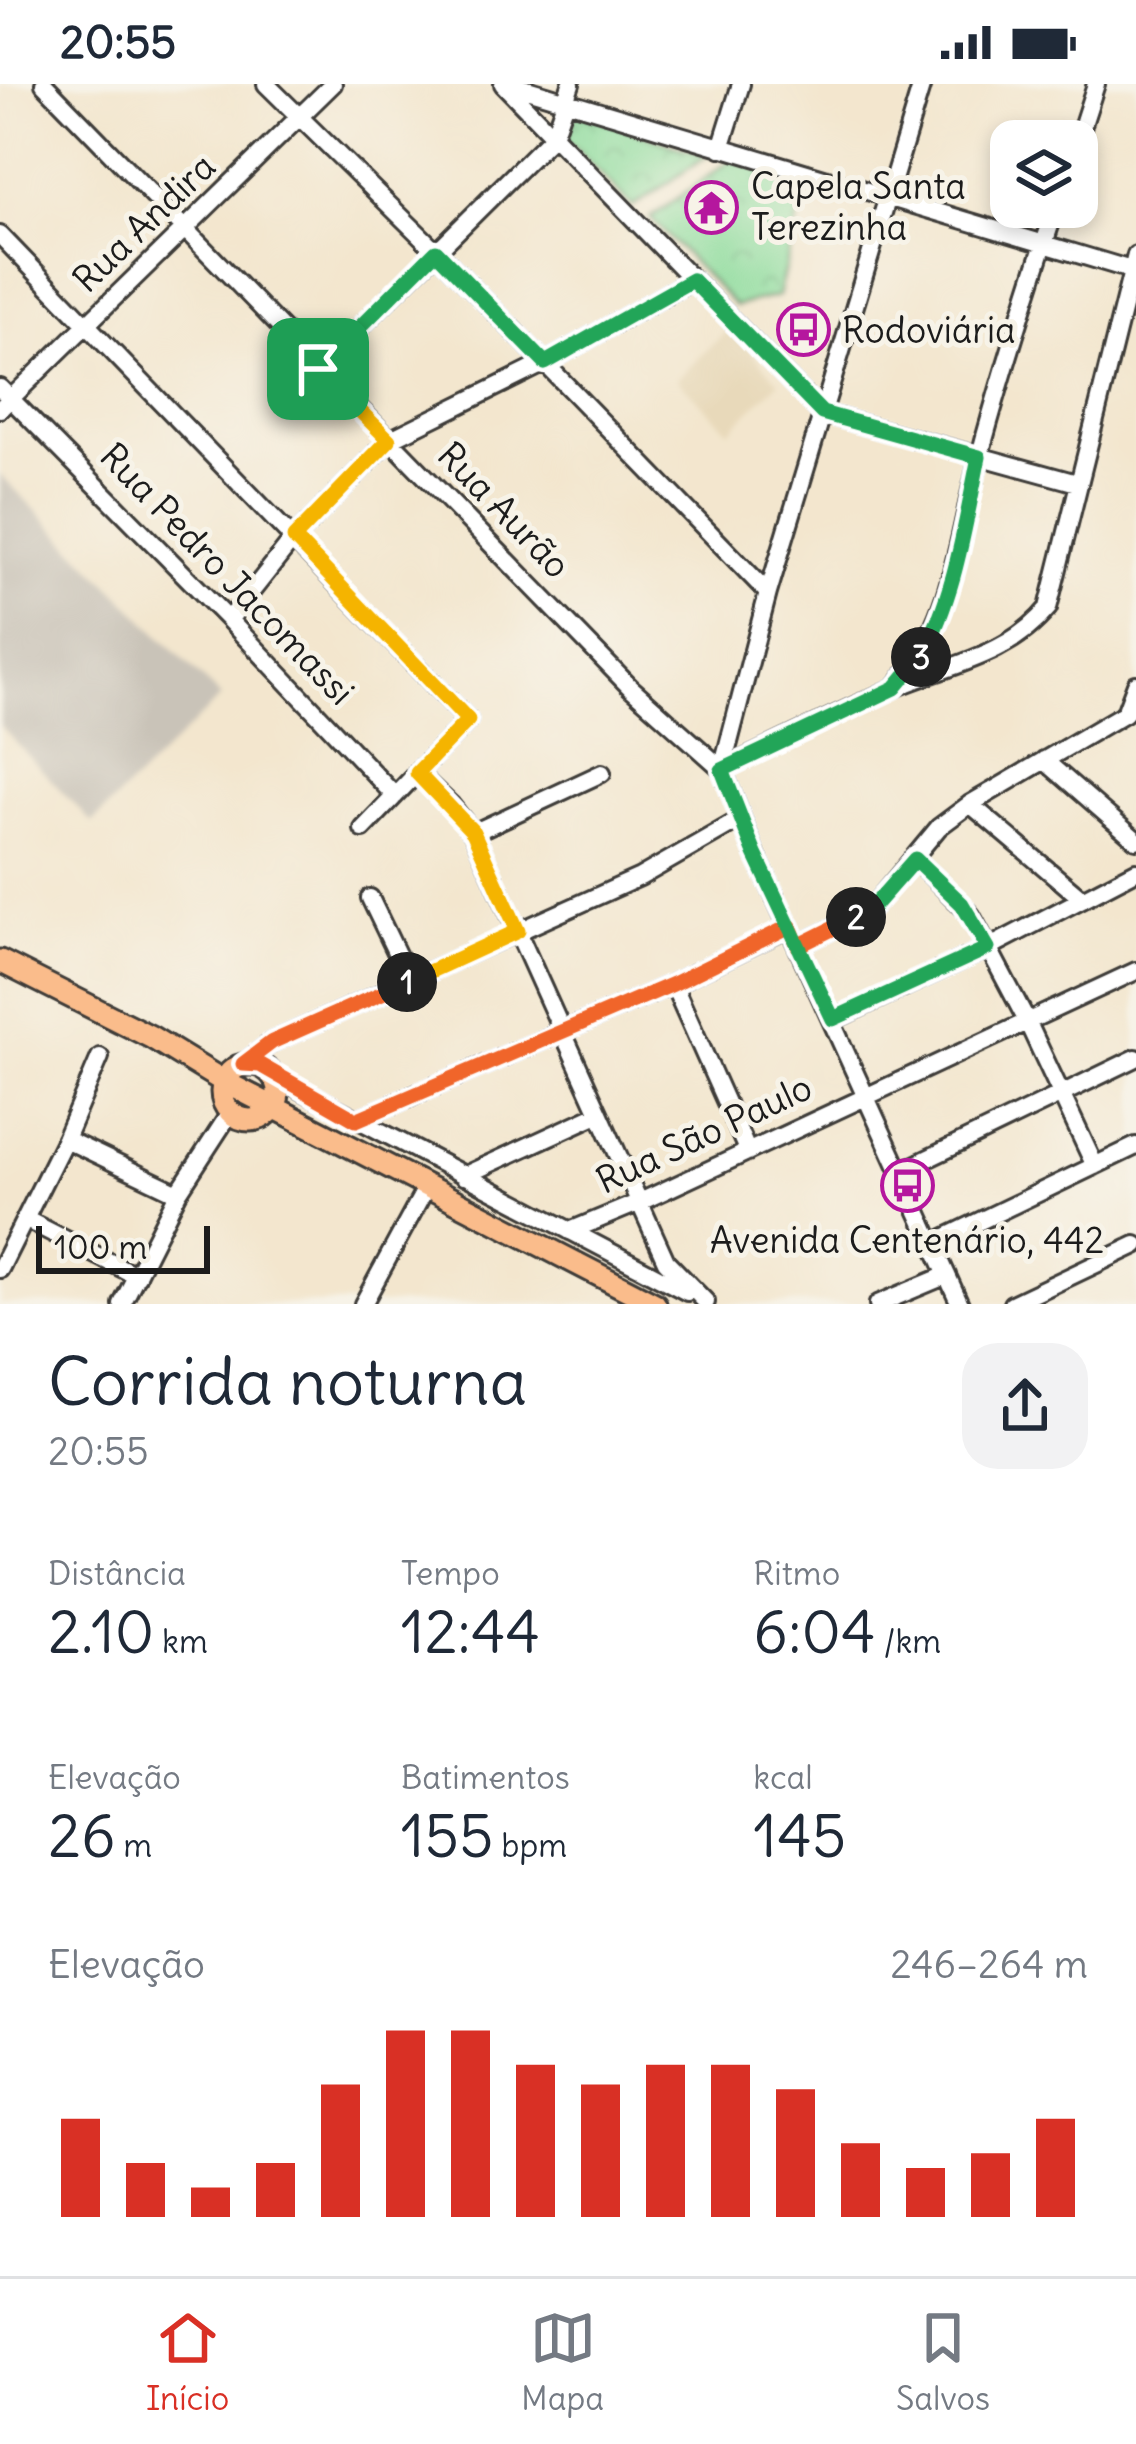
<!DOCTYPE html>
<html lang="pt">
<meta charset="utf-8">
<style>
:root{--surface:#fff;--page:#f2f2f3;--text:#1f2937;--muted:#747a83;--line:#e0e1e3;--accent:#d93025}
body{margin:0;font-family:Delius,sans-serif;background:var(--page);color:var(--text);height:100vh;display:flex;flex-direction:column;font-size:45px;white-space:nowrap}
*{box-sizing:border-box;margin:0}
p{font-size:39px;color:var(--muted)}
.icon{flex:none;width:66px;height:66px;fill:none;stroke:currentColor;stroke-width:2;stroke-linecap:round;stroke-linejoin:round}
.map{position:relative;height:1220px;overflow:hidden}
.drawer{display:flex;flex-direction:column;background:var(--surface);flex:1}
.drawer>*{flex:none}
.buttons{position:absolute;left:990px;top:36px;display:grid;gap:24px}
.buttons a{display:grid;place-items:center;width:108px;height:108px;border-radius:24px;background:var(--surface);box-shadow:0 6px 18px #0003;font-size:60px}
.scale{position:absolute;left:36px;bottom:30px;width:174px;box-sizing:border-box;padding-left:12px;border:6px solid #1c1c1c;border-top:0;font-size:33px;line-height:42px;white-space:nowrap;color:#1c1c1c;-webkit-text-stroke:9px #f7f3e8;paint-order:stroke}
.pin{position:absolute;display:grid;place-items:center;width:102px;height:102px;color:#fff;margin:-51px;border-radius:24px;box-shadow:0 6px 18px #0006}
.km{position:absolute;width:60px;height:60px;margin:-30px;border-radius:50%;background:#222;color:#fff;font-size:33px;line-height:60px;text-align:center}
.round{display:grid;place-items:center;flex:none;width:126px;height:126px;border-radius:36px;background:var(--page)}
.overview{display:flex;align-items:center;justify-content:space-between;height:204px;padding:0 48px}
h1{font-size:66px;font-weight:600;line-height:90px}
.figures{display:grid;grid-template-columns:repeat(3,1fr);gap:18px;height:204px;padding:12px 48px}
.figures div{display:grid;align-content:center}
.figures b{font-size:60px;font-weight:600}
.figures small{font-size:33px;font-weight:400}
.figures p{font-size:33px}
.chart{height:336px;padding:24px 48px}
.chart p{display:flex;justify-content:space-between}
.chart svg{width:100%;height:216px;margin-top:12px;stroke:var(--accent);stroke-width:6}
.status{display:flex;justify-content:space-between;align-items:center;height:84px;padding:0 60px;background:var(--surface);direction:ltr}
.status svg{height:33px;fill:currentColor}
.tabs{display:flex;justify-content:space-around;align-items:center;height:168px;border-top:3px solid var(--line);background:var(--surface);font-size:33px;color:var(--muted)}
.tabs a{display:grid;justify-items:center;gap:6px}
.tabs .on{color:var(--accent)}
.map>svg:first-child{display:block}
</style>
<div class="status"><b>20:55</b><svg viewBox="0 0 49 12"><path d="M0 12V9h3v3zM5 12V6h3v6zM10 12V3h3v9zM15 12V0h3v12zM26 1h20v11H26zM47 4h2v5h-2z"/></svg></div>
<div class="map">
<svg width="1136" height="1220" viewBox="0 0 1136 1220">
<defs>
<pattern id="park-crowns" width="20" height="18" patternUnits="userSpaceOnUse" patternTransform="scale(3)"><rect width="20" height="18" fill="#8bdb9b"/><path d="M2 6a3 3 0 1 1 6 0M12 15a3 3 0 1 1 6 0" fill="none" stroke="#77bb85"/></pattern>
</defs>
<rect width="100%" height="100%" fill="#f7f3e8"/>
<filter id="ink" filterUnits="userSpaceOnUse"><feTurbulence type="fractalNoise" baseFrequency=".00833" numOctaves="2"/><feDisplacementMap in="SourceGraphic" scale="24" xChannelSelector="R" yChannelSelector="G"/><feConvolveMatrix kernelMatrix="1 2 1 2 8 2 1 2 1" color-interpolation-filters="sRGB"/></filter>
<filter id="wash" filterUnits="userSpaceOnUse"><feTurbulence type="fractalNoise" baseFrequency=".004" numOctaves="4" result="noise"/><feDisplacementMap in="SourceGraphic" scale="48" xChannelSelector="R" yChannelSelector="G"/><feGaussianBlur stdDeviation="2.7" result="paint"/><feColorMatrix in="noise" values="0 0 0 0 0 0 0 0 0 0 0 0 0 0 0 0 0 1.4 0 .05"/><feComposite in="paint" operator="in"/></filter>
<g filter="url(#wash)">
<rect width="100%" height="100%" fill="#f3e6ce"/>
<!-- built -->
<path fill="#e8d9ba" d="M730,244L779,298L729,347L677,295Z"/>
<!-- industrial -->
<path fill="#c9c3b8" d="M0,390L221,613L92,739L0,642Z"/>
<!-- park -->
<path fill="url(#park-crowns)" stroke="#547c5c" stroke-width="3" d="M577,28L707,72L633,123L566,55Z
M731,76L807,99L778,212L735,222L650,134Z"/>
</g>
<g filter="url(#ink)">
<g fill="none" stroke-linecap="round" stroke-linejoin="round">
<defs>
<path id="minor" d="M44,0L630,603L722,685
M266,0L436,167L768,509
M503,0L822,329L1077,399
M510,0L1131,186
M922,0L768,509L722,685L755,769L960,1220
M1077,59L1096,0
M721,64L741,0
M0,151L468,636L363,745
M318,285L553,52L571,0
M0,304L229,536L395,712
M0,325L333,0
M229,536L294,454L389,356L545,279L692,196
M896,602C954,534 957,454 980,371C1002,288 1029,205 1056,123
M1125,629L1136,600
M1044,676L1136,756
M722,685C779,659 835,630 892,605C948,581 1008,573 1048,524L1136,171
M417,689L451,721L473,749L666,1177L706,1218
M970,720L1080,813
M473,749L602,689
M915,775L971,831L1027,937L1095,1082
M370,814L410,897
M798,862L871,825L939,743L970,720L1125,629
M673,900L748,1068
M833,936L988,864L1136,787
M243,980L272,958L640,793L741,735
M273,991L687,1208
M356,1036L673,900L790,843
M65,1055L178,1109
M900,1088L1136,974
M463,1092L598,1030
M25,1135L137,1192
M570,1147L640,1118L1136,887
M934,1159L1136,1062
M0,1185L65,1055L100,973
M122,1220L178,1109L230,1029
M363,1220L427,1102
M878,1220L947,1191
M1012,1220L1136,1161"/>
<path id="major" d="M0,877L151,953L223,997L655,1220
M222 1008a28 28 0 1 1 56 0a28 28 0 1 1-56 0Z"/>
</defs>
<!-- minor casing -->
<use href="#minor" stroke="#3c3a37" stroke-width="22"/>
<!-- major casing -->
<use href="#major" stroke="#3c3a37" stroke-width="27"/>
<!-- minor -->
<use href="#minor" stroke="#fff" stroke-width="16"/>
<!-- major -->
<use href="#major" stroke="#fabc8b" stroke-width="21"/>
</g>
</g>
<g fill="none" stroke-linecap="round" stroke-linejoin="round" filter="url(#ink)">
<defs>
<path id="split-1" d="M318,285L389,356L294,454L468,636L417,689L473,748L518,847L407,898"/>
<path id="split-2" d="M407,898L272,958L243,980L260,981L356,1036L673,900L790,842L798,862L856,833"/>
<path id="split-3" d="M856,833L871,825L915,775L962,820L988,864L833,935L755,770L722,686L895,604L921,573"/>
<path id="split-4" d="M318,285L436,167L545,279L692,196L822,329L979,373C965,440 955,513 921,573"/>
</defs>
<!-- split-1 casing -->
<use href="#split-1" stroke="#fff" stroke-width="24"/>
<!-- split-2 casing -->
<use href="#split-2" stroke="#fff" stroke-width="24"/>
<!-- split-3 casing -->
<use href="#split-3" stroke="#fff" stroke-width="24"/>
<!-- split-4 casing -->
<use href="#split-4" stroke="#fff" stroke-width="24"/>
<!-- split-1 -->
<use href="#split-1" stroke="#f5b400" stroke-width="15"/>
<!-- split-2 -->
<use href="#split-2" stroke="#f0652b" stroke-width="15"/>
<!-- split-3 -->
<use href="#split-3" stroke="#22a559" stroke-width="15"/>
<!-- split-4 -->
<use href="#split-4" stroke="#22a559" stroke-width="15"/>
</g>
<!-- icons -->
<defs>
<symbol id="temple-ring" viewBox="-11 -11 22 22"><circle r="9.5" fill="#f7f3e8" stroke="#b5179e" stroke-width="1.5"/><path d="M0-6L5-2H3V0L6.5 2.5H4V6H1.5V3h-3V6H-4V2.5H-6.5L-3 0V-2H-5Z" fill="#b5179e"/></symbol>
<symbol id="bus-ring" viewBox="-11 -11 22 22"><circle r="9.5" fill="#f7f3e8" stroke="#b5179e" stroke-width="1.5"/><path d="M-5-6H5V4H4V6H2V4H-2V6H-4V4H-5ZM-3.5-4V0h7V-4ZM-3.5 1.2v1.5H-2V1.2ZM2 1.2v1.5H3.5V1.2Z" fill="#b5179e"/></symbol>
</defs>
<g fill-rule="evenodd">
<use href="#temple-ring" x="682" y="94" width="59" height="59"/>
<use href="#bus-ring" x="774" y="216" width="59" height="59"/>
<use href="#bus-ring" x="878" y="1072" width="59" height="59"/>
</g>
<g text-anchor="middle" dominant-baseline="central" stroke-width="10" stroke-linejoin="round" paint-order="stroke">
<!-- poi labels -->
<g font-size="36" fill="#1c1c1c" stroke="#f7f3e8" text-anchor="start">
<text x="751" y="102">Capela Santa<tspan x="751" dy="41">Terezinha</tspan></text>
<text x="842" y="246">Rodoviária</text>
<text x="907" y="1156" text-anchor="middle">Avenida Centenário, 442</text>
</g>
<!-- street labels -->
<g font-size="36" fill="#1c1c1c" stroke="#f7f3e8">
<text transform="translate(144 139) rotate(-44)">Rua Andira</text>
<text transform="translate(504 426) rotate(46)">Rua Aurão</text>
<text transform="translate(227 490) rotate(46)">Rua Pedro Jacomassi</text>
<text transform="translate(704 1050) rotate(-25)">Rua São Paulo</text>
</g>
</g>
</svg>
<div class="buttons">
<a><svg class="icon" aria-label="layers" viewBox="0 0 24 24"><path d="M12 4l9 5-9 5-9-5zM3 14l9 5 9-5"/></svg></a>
</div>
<div class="scale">100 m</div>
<div class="pin" style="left:318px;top:285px;background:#1e9e55"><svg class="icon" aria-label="arrive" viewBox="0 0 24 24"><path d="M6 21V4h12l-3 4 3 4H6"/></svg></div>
<b class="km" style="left:407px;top:898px">1</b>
<b class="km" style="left:856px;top:833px">2</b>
<b class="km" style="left:921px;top:573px">3</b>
</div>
<section class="drawer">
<div class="overview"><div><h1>Corrida noturna</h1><p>20:55</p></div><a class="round"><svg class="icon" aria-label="share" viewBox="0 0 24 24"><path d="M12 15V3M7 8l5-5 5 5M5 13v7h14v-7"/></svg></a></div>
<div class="figures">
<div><p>Distância</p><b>2.10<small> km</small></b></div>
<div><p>Tempo</p><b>12:44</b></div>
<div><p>Ritmo</p><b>6:04<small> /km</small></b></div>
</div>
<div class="figures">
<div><p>Elevação</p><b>26<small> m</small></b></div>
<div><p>Batimentos</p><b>155<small> bpm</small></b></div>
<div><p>kcal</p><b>145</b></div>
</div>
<div class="chart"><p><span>Elevação</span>246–264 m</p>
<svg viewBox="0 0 160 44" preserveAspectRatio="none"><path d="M5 44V24M15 44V33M25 44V38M35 44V33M45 44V17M55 44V6M65 44V6M75 44V13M85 44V17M95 44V13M105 44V13M115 44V18M125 44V29M135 44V34M145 44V31M155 44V24"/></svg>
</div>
</section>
<nav class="tabs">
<a class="on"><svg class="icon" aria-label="home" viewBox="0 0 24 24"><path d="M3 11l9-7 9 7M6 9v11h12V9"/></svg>Início</a>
<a><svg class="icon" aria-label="map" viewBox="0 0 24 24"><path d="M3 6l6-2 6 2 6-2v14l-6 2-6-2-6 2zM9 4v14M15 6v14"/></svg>Mapa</a>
<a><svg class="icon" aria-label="saved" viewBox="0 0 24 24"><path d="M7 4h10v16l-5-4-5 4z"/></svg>Salvos</a>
</nav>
